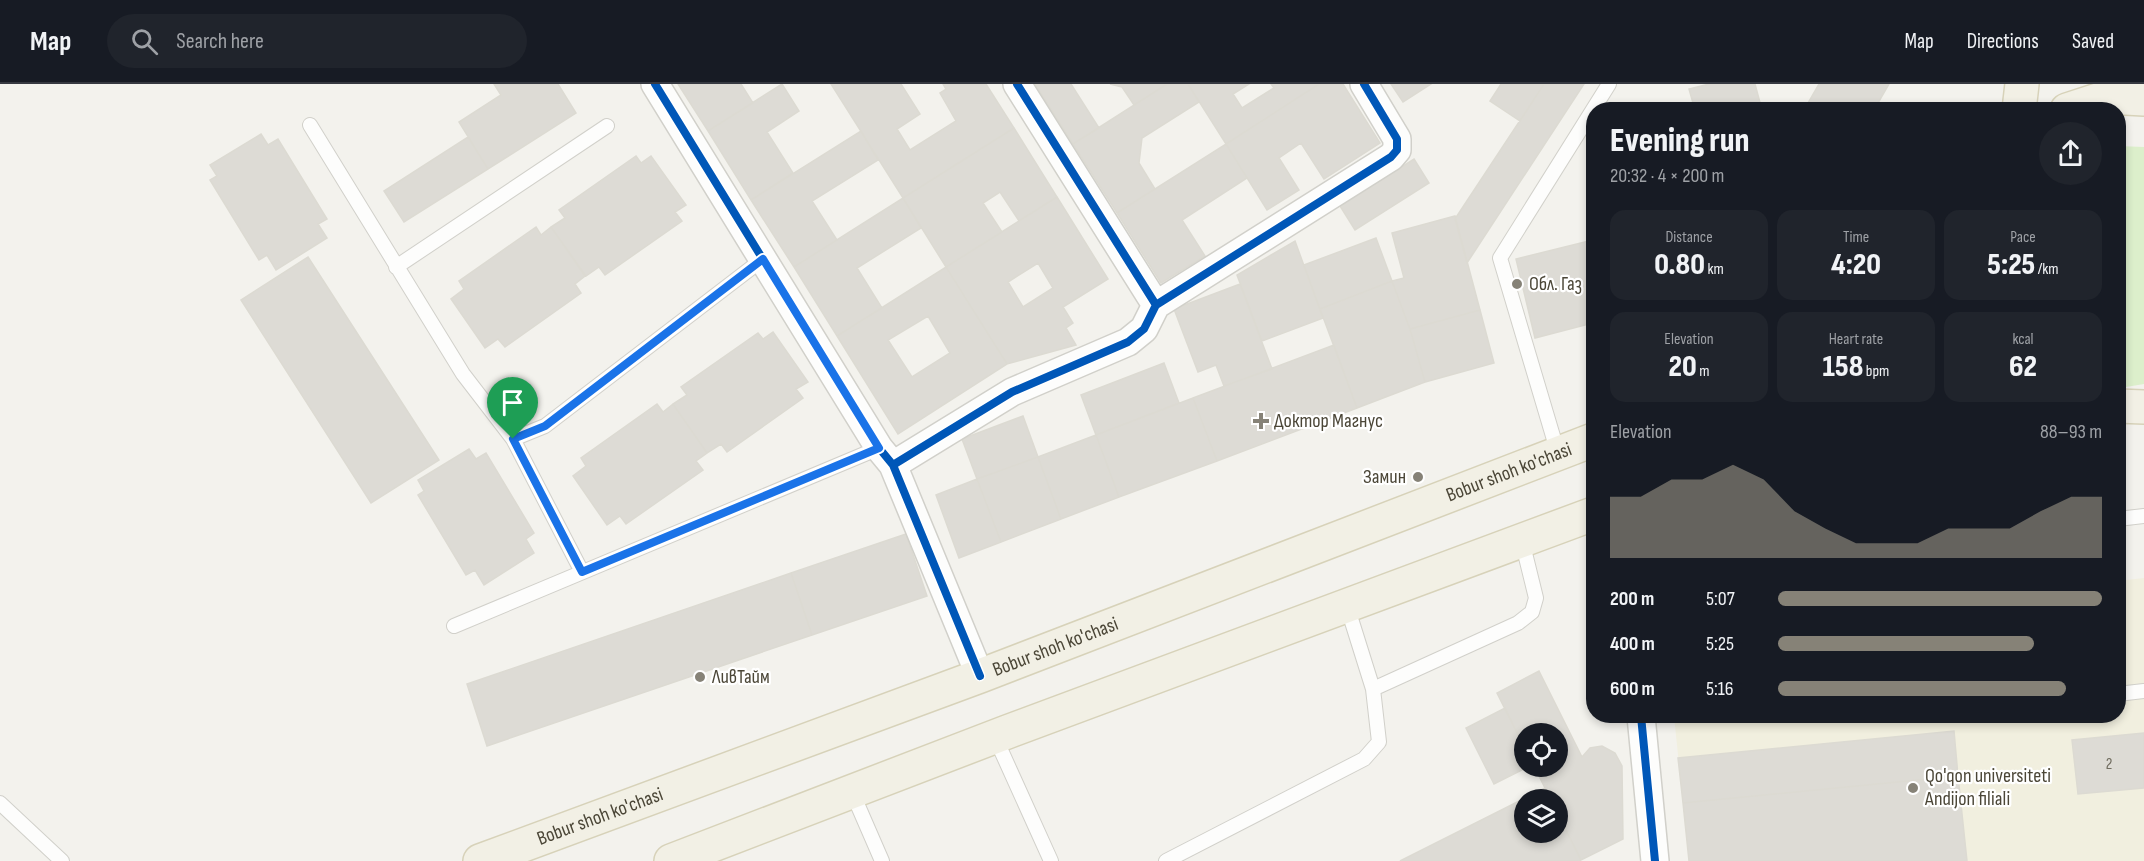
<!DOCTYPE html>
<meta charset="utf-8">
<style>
:root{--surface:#171b24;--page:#20242c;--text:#f1f3f6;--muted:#9ea1a6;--line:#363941;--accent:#868277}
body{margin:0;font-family:"Sofia Sans Condensed",sans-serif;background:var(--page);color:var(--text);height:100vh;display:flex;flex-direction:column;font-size:22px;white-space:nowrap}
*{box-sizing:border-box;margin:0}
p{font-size:20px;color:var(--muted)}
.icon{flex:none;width:33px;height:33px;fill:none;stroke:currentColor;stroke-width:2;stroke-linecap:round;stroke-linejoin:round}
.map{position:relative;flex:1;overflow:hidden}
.side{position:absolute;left:1586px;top:18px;width:540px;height:621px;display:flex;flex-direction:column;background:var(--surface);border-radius:24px;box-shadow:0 3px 9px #0003}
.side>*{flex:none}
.buttons{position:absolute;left:1514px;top:639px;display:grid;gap:12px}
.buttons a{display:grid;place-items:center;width:54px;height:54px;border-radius:50%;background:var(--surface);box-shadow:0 3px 9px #0003;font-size:30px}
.pin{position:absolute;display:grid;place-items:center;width:51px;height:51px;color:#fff;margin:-62px -26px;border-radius:50% 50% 50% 0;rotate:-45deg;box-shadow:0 0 6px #0007}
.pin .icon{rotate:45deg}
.round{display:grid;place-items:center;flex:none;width:63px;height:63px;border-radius:32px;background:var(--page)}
.headline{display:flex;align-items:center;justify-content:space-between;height:102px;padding:0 24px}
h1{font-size:33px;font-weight:800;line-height:45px}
.figures{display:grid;grid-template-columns:repeat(3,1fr);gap:9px;height:102px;padding:6px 24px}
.figures div{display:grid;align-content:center;border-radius:15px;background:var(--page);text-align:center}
.figures b{font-size:30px;font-weight:800}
.figures small{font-size:16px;font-weight:400}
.figures p{font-size:16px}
.chart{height:168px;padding:12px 24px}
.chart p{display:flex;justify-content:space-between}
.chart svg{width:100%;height:108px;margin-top:6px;fill:var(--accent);opacity:.7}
ul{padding:0 24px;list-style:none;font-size:20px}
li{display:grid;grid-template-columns:96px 72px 1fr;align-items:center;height:45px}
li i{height:15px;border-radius:8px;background:var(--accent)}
header{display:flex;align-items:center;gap:36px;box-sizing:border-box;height:84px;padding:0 30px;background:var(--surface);border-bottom:2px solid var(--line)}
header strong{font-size:28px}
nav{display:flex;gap:33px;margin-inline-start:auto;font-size:21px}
.search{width:420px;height:54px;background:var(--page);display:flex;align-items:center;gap:15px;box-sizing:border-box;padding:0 21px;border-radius:33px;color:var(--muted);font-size:22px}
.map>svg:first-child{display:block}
</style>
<header>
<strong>Map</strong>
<div class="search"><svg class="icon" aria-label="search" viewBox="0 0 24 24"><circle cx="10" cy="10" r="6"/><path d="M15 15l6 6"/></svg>Search here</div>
<nav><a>Map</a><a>Directions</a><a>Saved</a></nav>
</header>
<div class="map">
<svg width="2144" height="777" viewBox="0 0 2144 777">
<rect width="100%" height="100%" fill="#f3f2ed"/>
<!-- education -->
<path fill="#f1efdf" d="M2144,494V777H1689L1674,632H2118V497Z"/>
<!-- green -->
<path fill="#dcefcb" d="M2118,62L2144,63V300L2120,304L2118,303Z"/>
<!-- building -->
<path fill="#dddbd5" stroke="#dcdad2" stroke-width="1.5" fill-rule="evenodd" d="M494,0H558L576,29L488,85L459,38L501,11Z
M678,0H741L753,19L708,47Z
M782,0L799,27L767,48L793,89L751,116L708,47Z
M831,0H901L920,30L897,45L910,66L956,37L940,9L946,5L943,0H986L1014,44L903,114Z
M1035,0H1071L1099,44L1073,60Z
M1110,0H1167L1134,21L1122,3Z
M1167,0H1188L1199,18L1142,54L1139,79L1155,105L1117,129L1073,60Z
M1188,0H1249L1233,10L1242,24L1274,4L1271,0H1319L1226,60Z
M1319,0H1343L1380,59L1324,95L1301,59L1279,74L1299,106L1267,126L1226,60Z
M1391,0H1431L1403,18Z
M1501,0H1544L1520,37L1490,17Z
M1544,0H1584L1467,179L1455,135Z
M1709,0H1755L1762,26H1695L1689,5Z
M1819,0H1889L1874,26H1804Z
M1014,44L1057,113L1019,137L1000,108L983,119L1002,148L946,183L903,114Z
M861,47L878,76L812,117L837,156L794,183L751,116Z
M261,50L268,61L278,55L327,135L318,140L327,154L276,186L267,171L259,176L210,96L217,92L210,81Z
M468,53L488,85L404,138L384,107Z
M1226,60L1247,94L1182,136L1205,172L1161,199L1117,129Z
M636,72L641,79L651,72L686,121L675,128L682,137L605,191L599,183L586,192L551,143L565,134L559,126Z
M1414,75L1429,99L1355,146L1340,122Z
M1057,113L1108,195L1063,223L1073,239L1066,244L1076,261L1007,280L946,183ZM1038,179L1053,204L1023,223L1008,198Z
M903,114L921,144L857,184L882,224L837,252L794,183Z
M1455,132L1480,226L1410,245L1392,197L1404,194L1392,149Z
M536,143L541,151L551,143L585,192L575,200L581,209L505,263L498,255L485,264L451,215L464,205L459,197Z
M1376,154L1392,197L1320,225L1304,181Z
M1593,156V239L1535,254L1516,175Z
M1295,157L1323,234L1262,257L1237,191Z
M308,173L439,376L371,419L241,216Z
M946,183L1007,280L898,350L837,252ZM928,232L950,269L912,293L888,256Z
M1392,197L1410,245L1425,298L1357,324L1320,225Z
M1240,200L1272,285L1224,302L1216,281L1198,288L1174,225Z
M1480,226L1494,279L1425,298L1410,245Z
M773,248L808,298L796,305L803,314L727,368L721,360L707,369L673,320L687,311L681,303L758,249L763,255Z
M1334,261L1357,324L1217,377L1193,314Z
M1164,279L1179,319L1096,351L1081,311Z
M1193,314L1217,377L1119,413L1096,351Z
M657,320L663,328L673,320L707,369L696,377L703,386L626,440L620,432L607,441L573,392L586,382L581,374Z
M1023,332L1038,373L977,395L962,355Z
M1096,351L1119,413L1061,435L1038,373Z
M469,365L476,375L486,369L534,449L526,455L534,469L484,501L475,486L466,491L418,411L424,407L418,396Z
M1038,373L1061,435L1001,458L977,395Z
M977,395L1001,458L959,474L936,411Z
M906,450L927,512L812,551L791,489Z
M791,489L812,551L487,662L467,600Z
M1539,587L1582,673L1590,664L1602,662L1615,669L1622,682L1623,755L1581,776L1557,728V716H1551L1534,682H1557V650H1524V663L1497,609Z
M1505,624L1524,663V682H1530L1494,700L1466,644Z
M1954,647L1958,692L1683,719L1678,674Z
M2144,649V704L2078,710L2072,656Z
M1958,692L1967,777H1689L1683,719Z
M1545,704L1551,716H1524V748H1557V728L1581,776L1579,777H1400Z"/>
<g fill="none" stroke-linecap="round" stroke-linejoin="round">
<defs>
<path id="service" d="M310,41L463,290L513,355L545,342L763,175
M396,183L607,42
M513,355L582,488
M1558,369L1500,174L1609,0
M2118,435L2144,432
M454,542L879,364
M1373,605L1518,539L1532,528L1536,514L1522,457
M2118,610L2144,607
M995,653L1051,777
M852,708L882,777
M0,719L62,777
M1166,777L1364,675L1379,658L1373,605L1347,522"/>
<path id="minor" d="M655,0L879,364L893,381L980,592
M1156,221L1391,73L1397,66V55L1364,0
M893,381L1012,308L1128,258L1144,245L1156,221L1017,0
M1641,632L1655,777"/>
<g id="primary">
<path d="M2019,26L2022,0"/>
<path d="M2067,26L2107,13L2144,15"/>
<path d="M2118,322L2144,323"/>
<path id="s1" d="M480,777L980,592L1593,356"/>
<path d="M671,777L1007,648L1593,430"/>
</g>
</defs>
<!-- service casing -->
<use href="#service" stroke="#d1d0ca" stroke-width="16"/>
<!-- minor casing -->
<use href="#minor" stroke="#d1d0ca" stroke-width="30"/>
<!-- primary casing -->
<use href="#primary" stroke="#d7d2b9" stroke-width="36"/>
<!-- service -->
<use href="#service" stroke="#fdfdfc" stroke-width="14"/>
<!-- minor -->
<use href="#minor" stroke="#fdfdfc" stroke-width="27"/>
<!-- primary -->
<use href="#primary" stroke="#f2f0e5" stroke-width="33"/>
<defs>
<path id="cycleway" d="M655,0L879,364L893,381L980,592
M1156,221L1391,73L1397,66V55L1364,0
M893,381L1012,308L1128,258L1144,245L1156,221L1017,0
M1641,632L1655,777"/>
</defs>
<!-- cycleway casing -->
<use href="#cycleway" stroke="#fff" stroke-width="11"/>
<!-- cycleway -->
<use href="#cycleway" stroke="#0057b8" stroke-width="8"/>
</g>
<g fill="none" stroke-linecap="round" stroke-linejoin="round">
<defs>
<path id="route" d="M763,175L879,364L582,488L513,355L545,342Z"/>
</defs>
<!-- route casing -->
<use href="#route" stroke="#fff" stroke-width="12"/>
<!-- route -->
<use href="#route" stroke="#1a73e8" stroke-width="8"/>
</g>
<!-- markers -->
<g fill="#868277" stroke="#fff" stroke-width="2">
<circle cx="1517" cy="200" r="6"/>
<path d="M1258 328h6v6h6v6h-6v6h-6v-6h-6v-6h6z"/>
<circle cx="1418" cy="393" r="6"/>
<circle cx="700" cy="593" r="6"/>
<circle cx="1913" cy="704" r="6"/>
</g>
<g text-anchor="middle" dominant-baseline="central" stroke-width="4.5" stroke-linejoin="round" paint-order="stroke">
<!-- number labels -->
<g font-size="16" fill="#706c5f">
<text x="2109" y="680">2</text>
</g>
<!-- poi labels -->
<g font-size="20" fill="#4b4637" stroke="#fff" text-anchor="start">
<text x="1529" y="200">Обл. Газ</text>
<text x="1274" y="337">Доктор Магнус</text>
<text x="1406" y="393" text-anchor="end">Замин</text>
<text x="712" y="593">ЛивТайм</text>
<text x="1925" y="692">Qo'qon universiteti<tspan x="1925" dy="23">Andijon filiali</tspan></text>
</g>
<!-- street labels -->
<g font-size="20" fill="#4b4637" stroke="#fff">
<text stroke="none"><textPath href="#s1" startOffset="1100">Bobur shoh ko'chasi</textPath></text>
<text stroke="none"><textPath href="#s1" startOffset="614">Bobur shoh ko'chasi</textPath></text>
<text stroke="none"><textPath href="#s1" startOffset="128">Bobur shoh ko'chasi</textPath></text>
</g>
</g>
</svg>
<div class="buttons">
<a><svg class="icon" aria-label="locate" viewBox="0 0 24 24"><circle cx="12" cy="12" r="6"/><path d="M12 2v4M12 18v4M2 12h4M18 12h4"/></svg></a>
<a><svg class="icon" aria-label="layers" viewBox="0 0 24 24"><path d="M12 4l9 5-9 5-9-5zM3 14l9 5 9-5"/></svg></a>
</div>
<div class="pin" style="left:513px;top:355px;background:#1e9e55"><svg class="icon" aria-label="arrive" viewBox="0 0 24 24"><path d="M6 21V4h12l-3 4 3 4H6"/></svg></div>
<section class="side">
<div class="headline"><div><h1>Evening run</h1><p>20:32 · 4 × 200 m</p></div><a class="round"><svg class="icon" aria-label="share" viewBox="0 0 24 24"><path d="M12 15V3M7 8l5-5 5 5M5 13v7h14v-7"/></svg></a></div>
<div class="figures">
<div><p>Distance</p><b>0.80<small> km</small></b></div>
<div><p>Time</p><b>4:20</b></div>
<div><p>Pace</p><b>5:25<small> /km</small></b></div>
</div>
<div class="figures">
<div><p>Elevation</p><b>20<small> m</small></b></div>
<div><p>Heart rate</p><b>158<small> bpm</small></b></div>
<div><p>kcal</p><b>62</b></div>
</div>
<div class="chart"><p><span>Elevation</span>88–93 m</p>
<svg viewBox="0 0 160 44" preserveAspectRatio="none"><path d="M0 44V19L10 19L20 12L30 12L40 6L50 12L60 25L70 32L80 38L90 38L100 38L110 32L120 32L130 32L140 25L150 19L160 19V44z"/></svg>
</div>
<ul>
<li><b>200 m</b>5:07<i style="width:100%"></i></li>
<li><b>400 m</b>5:25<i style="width:79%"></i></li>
<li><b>600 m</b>5:16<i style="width:89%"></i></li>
</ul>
</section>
</div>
